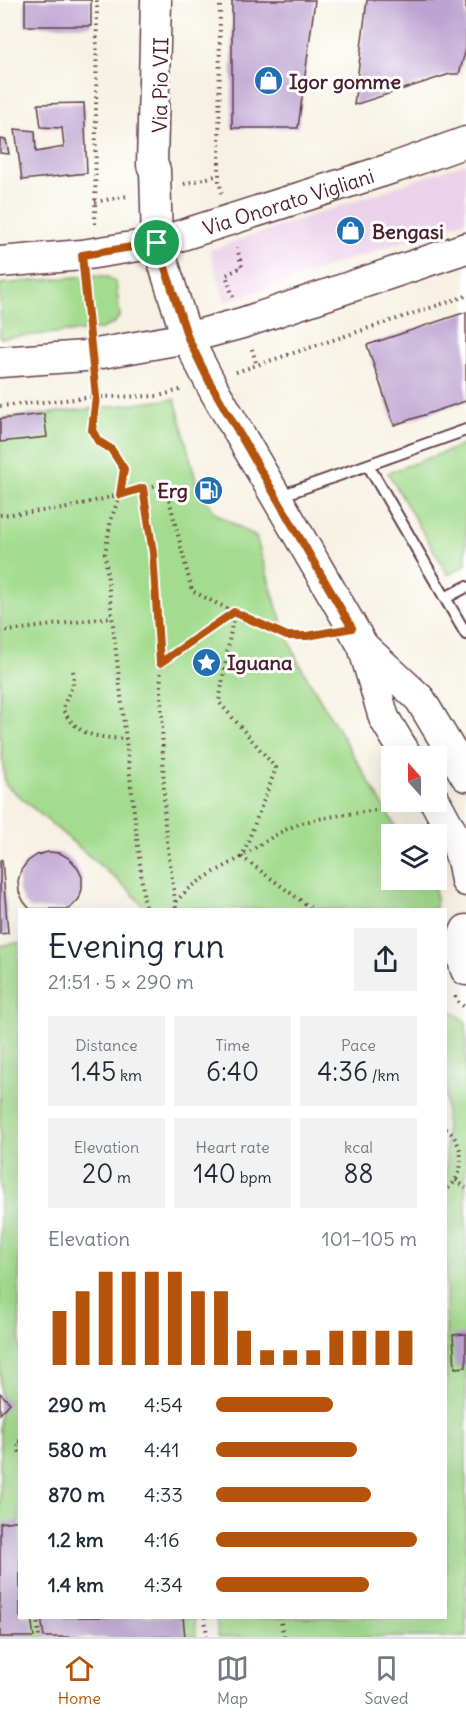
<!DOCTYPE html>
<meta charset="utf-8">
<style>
:root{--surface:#fff;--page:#f2f2f3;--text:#1f2937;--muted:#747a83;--line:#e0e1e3;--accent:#b45309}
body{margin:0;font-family:Delius,sans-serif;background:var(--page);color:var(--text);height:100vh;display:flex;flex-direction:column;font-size:22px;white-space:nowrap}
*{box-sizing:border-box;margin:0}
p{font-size:20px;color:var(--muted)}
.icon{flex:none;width:33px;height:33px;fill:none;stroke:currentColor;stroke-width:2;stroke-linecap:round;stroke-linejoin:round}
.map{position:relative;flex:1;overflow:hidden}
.drawer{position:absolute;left:18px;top:908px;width:429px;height:711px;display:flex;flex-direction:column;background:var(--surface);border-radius:0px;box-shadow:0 6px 24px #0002}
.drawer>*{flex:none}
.needle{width:39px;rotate:339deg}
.buttons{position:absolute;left:381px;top:746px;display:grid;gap:12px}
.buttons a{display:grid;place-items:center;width:66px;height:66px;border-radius:0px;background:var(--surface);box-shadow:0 6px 24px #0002;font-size:30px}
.pin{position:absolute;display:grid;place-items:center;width:51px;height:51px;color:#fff;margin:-26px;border:3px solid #fff;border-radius:50%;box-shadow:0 2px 6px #0007}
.round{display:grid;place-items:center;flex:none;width:63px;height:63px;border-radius:0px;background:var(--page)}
.overview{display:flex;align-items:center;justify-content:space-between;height:102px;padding:0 30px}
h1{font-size:33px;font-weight:600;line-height:45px}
.figures{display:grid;grid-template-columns:repeat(3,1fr);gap:9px;height:102px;padding:6px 30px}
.figures div{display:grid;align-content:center;border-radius:0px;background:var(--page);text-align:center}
.figures b{font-size:26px;font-weight:600}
.figures small{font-size:16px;font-weight:400}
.figures p{font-size:16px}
.chart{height:168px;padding:12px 30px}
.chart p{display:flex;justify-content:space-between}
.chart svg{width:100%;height:108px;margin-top:6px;stroke:var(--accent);stroke-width:6}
ul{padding:0 30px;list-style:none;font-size:20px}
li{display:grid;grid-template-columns:96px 72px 1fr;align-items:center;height:45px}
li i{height:15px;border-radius:8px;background:var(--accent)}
.menu{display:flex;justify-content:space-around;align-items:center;height:84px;border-top:2px solid var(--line);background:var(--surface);font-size:16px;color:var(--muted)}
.menu a{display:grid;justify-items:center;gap:3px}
.menu .active{color:var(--accent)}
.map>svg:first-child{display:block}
</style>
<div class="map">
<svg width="466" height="1637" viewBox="0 0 466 1637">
<rect width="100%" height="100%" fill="#fff"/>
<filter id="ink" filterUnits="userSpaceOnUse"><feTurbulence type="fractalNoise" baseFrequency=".0167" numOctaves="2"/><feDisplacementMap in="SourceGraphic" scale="12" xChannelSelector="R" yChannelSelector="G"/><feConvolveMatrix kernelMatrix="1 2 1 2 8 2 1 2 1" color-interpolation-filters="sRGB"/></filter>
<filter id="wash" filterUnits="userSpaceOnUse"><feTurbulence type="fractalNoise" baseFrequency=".008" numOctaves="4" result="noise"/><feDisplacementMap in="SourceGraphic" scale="24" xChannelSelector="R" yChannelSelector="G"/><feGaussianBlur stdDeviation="1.35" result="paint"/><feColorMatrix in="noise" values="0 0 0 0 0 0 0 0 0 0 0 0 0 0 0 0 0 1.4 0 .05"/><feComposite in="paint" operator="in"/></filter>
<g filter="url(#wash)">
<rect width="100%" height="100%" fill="#f6f1e2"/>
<!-- built -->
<path fill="#edd1e9" d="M466,163V220L225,302L210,250Z"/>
<!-- green -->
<path fill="#a4dc8f" stroke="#777e5d" stroke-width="1.5" d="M98,275L108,277L116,283L120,316L113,324L101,329L0,338V284Z
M175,399L197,485L215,513L256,537L277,608L297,660L397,829L404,834H392V879H432L436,895V909H146L130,891L5,784L0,736V419Z
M466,444V565L448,575L388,473Z
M19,943L20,1617H195L196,1637H0V946Z
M446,1001L450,1009L466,1022V1637H218L216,1617H446Z"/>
<g id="blocks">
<!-- building -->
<path fill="#bca3d0" d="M25,0H91V26H25Z
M232,0H315L298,128H232Z
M367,0H466V49L459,74H450L354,105Z
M84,103L87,173L22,180L15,129L35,131L36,152L64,147L62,128L41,127L38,104Z
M0,139L6,140L9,154L0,153Z
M466,312V401L394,425L367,345Z
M44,414L47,437L0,442V419Z
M48,852L60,853L70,859L77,867L82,877V889L79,899L69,909H30L24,902L19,892L18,881L21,870L28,861L37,855Z
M2,860L8,933L0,934V861Z
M466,1334V1367L455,1368L453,1335Z
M0,1393L10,1403L0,1414Z
M20,1520V1617H31L34,1637H0V1523Z
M41,1617H183L185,1637H44Z"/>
</g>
</g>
<g filter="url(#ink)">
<use href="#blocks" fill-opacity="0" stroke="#643e46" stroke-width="1.5"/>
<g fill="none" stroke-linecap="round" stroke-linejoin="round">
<defs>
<path id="lane" d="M368,465L466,634
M280,496L466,430
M445,598L466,587"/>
<g id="secondary">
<path d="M156,0L152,165L155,170L157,243L187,338L214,390L363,646L384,718L407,756"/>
<path id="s1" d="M0,262L82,255L157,243L396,167L466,142"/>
<path d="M0,362L85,356L187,338L242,323L466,248"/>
<path d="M363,646L420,699L466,776"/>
<path d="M435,801L455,838L463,864L466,881"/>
<path d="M466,930C460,943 461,957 466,970"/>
</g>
</defs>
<!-- lane casing -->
<use href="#lane" stroke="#643e46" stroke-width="14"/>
<!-- secondary casing -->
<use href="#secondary" stroke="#643e46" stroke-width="33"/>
<!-- path -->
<path stroke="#643e46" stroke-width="4" stroke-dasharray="1.5 4.5" stroke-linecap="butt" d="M220,0L219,181L222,194
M184,184L219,175
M95,202L127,196
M95,224L97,0
M85,283L89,326
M233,297L226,275L242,267L237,248
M252,349L257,366
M236,372L466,296
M95,382L96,397L92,430L98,441L110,449L124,469L120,495L111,519L105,554L145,909
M0,406L96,397L159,396L183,389
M143,488L153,553L160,655L165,826L176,909
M0,515L63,509L165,483L192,591L234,612L219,702L276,768L242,857L312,909
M0,632L112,617
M161,663L234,612L287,636H307L324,633
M73,671C76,688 66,694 63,710C79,737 96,737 126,739
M176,902C190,884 213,873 233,862C255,849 277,831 302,823C337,813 372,813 407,804
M455,996L459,1003L466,1008
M446,1129C466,1143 466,1176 446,1190
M456,1180L466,1188
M20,1441H18L20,1455
M37,1617L39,1637
M205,1617L207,1637
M280,1617L284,1637"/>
<!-- lane -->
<use href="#lane" stroke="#fff" stroke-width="10"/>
<!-- secondary -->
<use href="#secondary" stroke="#fff" stroke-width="30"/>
</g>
</g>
<g fill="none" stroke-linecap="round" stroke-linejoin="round" filter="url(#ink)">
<defs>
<path id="route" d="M157,243L188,338L209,381L352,628L307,636H287L234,612L160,663L153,553L143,488L120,495L124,469L111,449L98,441L92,430L96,397L82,255Z"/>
</defs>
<!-- route casing -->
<use href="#route" stroke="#fff" stroke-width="12"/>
<!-- route -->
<use href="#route" stroke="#b45309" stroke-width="8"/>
</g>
<!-- icons -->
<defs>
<symbol id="shop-disc" viewBox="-11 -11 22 22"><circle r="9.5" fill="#1f6fb2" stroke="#fff"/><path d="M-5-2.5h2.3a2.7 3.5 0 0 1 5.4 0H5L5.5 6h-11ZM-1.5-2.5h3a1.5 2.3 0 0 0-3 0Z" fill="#fff"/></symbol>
<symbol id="fuel-disc" viewBox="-11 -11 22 22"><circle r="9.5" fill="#1f6fb2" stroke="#fff"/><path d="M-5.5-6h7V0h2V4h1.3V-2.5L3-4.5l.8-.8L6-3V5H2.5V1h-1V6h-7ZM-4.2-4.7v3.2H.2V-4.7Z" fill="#fff"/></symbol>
<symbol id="sight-disc" viewBox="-11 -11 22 22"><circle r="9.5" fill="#1f6fb2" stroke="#fff"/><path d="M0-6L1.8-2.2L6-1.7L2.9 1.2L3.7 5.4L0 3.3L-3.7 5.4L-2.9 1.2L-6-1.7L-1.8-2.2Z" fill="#fff"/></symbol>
</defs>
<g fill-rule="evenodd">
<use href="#shop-disc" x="252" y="64" width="33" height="33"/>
<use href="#shop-disc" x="334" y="214" width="33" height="33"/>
<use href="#fuel-disc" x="192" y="474" width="33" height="33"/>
<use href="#sight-disc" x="190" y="646" width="33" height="33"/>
</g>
<g text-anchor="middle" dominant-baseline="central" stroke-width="6" stroke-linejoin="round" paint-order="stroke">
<!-- poi labels -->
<g font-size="20" font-weight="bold" fill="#4a1f2b" stroke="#fff" text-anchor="start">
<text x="289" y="81">Igor gomme</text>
<text x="372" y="231">Bengasi</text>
<text x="188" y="490" text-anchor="end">Erg</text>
<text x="227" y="662">Iguana</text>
</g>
<!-- street labels -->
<g font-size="20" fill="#4a1f2b" stroke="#fff">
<text transform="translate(160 85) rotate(-89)">Via Pio VII</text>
<text stroke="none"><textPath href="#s1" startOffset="296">Via Onorato Vigliani</textPath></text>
</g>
</g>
</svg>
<div class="buttons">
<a><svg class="needle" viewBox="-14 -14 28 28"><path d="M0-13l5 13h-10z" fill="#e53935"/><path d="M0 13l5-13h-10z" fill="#747a83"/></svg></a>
<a><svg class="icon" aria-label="layers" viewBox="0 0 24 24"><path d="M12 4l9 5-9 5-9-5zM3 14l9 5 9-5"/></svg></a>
</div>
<div class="pin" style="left:157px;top:243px;background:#1e9e55"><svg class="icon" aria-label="arrive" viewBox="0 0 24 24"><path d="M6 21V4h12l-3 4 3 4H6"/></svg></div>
<section class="drawer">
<div class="overview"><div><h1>Evening run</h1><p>21:51 · 5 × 290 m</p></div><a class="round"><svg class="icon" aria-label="share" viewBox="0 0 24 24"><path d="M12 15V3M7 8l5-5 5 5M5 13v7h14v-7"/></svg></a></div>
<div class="figures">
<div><p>Distance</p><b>1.45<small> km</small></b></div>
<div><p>Time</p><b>6:40</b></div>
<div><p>Pace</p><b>4:36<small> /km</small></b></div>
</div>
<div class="figures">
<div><p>Elevation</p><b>20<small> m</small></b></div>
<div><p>Heart rate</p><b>140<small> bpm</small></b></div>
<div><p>kcal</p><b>88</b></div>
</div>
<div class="chart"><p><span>Elevation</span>101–105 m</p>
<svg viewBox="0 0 160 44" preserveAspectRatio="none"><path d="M5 44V22M15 44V14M25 44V6M35 44V6M45 44V6M55 44V6M65 44V14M75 44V14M85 44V30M95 44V38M105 44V38M115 44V38M125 44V30M135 44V30M145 44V30M155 44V30"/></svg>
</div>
<ul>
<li><b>290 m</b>4:54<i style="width:58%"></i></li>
<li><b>580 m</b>4:41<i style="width:70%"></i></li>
<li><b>870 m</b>4:33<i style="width:77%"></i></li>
<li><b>1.2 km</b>4:16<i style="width:100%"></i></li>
<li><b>1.4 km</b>4:34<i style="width:76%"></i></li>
</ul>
</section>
</div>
<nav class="menu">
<a class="active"><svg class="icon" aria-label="home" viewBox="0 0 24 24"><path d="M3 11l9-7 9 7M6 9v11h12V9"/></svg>Home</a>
<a><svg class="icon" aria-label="map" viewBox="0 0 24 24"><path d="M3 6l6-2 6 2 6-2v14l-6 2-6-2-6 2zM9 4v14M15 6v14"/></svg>Map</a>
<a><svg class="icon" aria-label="saved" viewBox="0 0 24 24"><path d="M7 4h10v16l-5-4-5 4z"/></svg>Saved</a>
</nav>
